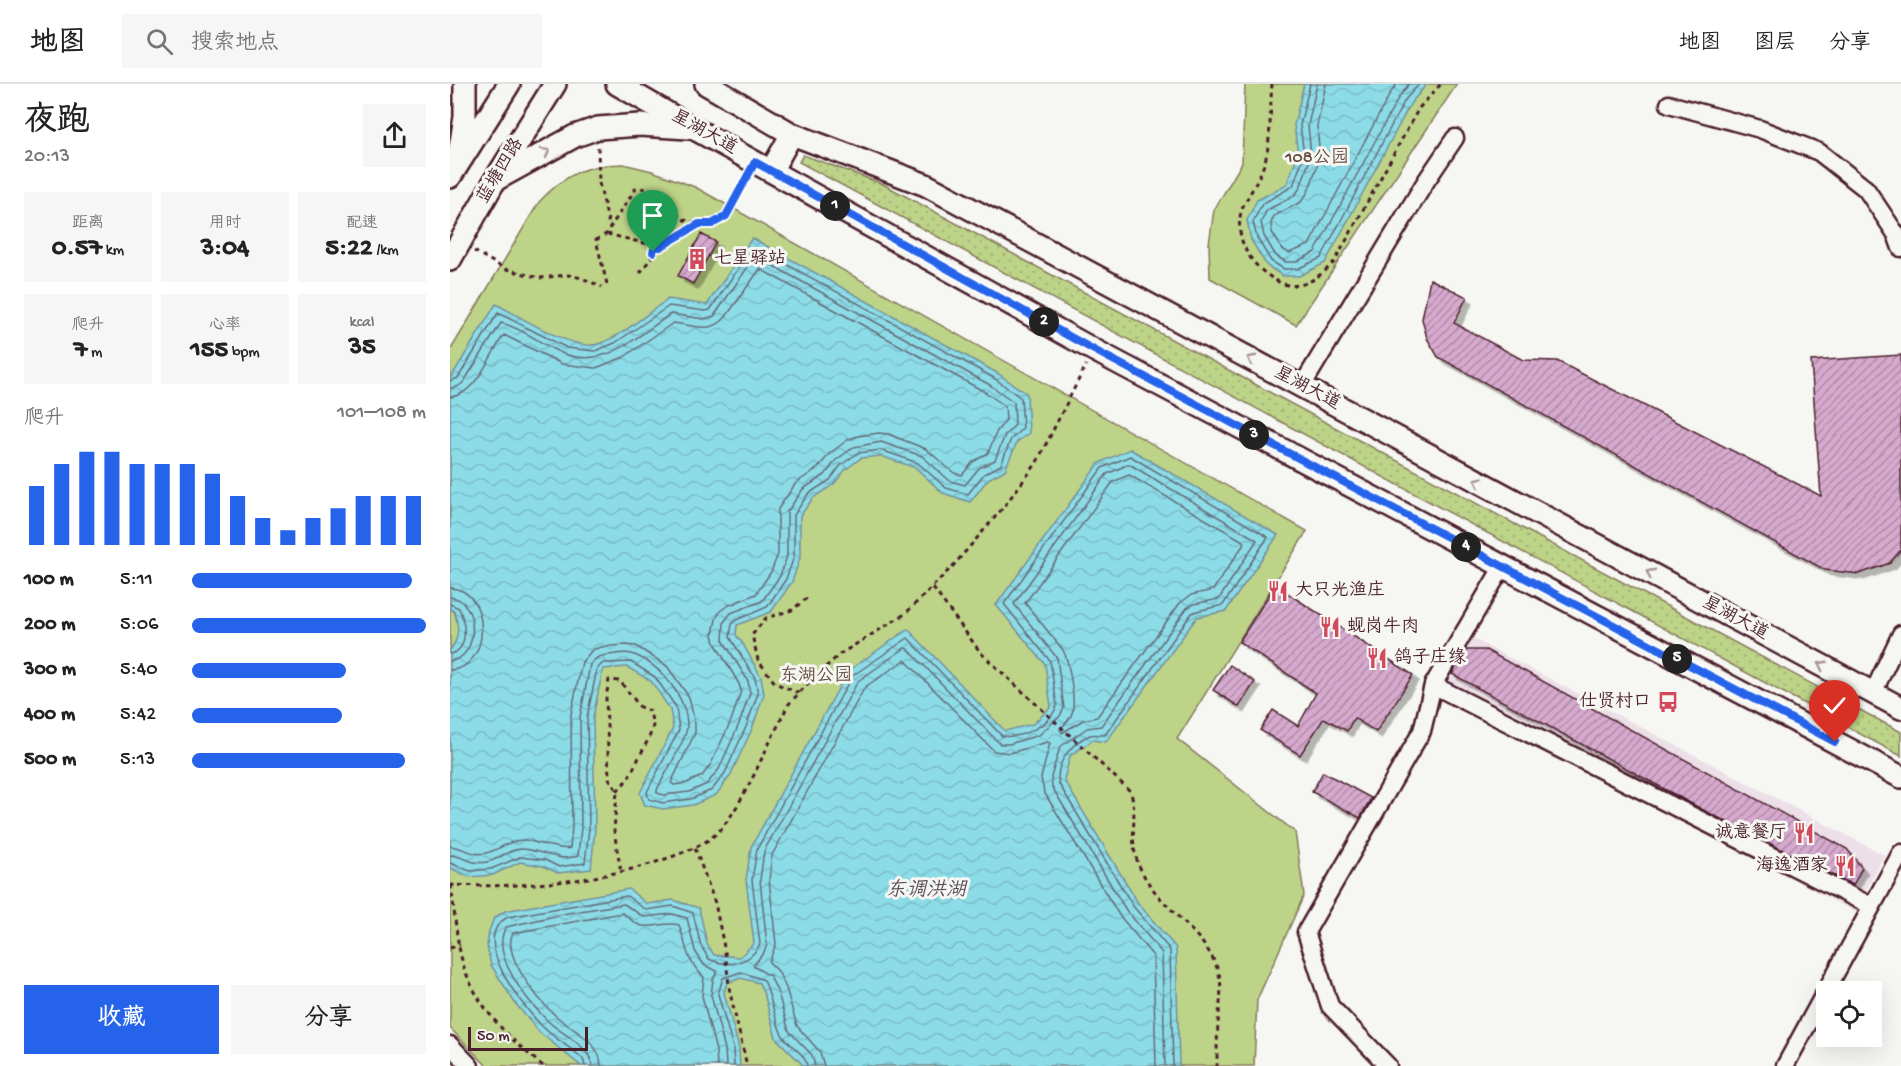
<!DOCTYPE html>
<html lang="zh">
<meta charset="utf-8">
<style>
:root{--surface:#fff;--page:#f6f6f6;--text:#222;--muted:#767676;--line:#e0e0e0;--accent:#2563eb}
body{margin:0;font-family:"Gochi Hand","LXGW WenKai TC",sans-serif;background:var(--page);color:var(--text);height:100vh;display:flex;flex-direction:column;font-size:22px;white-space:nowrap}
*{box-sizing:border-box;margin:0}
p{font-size:20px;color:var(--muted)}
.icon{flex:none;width:33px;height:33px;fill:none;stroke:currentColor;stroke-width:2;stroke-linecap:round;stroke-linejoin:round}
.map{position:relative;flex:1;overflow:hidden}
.drawer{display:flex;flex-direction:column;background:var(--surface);width:450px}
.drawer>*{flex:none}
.tools{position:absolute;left:1366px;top:897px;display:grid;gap:12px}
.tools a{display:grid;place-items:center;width:66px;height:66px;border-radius:0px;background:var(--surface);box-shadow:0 6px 24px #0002;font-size:30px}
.scale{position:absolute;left:18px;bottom:15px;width:120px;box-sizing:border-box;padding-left:6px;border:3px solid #4a1f2b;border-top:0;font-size:16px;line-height:21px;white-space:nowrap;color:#4a1f2b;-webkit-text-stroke:4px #f6f6f2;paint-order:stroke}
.pin{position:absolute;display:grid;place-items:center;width:51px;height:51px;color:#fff;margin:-62px -26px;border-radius:50% 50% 50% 0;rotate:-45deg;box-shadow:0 0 6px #0007}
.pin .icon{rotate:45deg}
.km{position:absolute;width:30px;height:30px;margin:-15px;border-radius:50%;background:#222;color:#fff;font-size:16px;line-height:30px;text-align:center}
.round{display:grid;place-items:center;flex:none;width:63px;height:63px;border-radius:0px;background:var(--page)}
.summary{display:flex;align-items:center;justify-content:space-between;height:102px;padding:0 24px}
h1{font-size:33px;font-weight:800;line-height:45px}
.stats{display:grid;grid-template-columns:repeat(3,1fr);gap:9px;height:102px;padding:6px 24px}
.stats div{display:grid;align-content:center;border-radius:0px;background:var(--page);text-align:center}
.stats b{font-size:26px;font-weight:800}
.stats small{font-size:16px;font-weight:400}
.stats p{font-size:16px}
.chart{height:168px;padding:12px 24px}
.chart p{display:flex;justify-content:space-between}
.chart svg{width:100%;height:108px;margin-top:6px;stroke:var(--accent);stroke-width:6}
.action{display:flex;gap:12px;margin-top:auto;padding:12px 24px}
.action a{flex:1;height:69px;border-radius:0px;background:var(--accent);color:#fff;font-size:24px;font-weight:800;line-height:69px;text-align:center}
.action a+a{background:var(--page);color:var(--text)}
ul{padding:0 24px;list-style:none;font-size:20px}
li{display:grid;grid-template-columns:96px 72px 1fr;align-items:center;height:45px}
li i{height:15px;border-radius:8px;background:var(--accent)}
header{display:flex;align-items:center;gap:36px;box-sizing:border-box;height:84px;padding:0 30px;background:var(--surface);border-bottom:2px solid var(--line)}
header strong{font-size:28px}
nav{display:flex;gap:33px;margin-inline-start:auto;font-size:21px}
.search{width:420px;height:54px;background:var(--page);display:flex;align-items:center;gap:15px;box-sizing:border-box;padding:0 21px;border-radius:0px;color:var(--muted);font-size:22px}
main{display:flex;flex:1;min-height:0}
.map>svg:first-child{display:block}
</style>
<header>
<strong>地图</strong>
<div class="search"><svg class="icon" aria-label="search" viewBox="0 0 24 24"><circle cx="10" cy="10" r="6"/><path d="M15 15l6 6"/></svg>搜索地点</div>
<nav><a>地图</a><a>图层</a><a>分享</a></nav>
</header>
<main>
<section class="drawer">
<div class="summary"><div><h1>夜跑</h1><p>20:13</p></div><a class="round"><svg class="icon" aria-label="share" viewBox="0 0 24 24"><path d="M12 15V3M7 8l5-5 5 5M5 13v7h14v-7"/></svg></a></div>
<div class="stats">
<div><p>距离</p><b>0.57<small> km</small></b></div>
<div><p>用时</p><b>3:04</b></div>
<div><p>配速</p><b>5:22<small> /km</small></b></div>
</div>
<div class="stats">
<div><p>爬升</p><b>7<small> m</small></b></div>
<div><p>心率</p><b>155<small> bpm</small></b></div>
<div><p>kcal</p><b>35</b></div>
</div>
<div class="chart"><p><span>爬升</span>101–108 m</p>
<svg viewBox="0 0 160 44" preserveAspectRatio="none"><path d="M5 44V20M15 44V11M25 44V6M35 44V6M45 44V11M55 44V11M65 44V11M75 44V15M85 44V24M95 44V33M105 44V38M115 44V33M125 44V29M135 44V24M145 44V24M155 44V24"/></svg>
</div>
<ul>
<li><b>100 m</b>5:11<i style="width:94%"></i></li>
<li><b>200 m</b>5:06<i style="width:100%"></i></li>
<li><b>300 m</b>5:40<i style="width:66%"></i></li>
<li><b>400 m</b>5:42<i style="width:64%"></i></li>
<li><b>500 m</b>5:13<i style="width:91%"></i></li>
</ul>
<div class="action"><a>收藏</a><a>分享</a></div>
</section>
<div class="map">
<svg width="1451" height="982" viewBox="0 0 1451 982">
<defs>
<pattern id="grass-dots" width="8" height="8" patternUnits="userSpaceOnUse" patternTransform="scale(1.5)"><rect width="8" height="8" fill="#bdd388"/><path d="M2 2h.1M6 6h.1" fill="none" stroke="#a4b576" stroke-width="1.8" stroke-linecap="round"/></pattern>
<pattern id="water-waves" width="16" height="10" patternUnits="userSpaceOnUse" patternTransform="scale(1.5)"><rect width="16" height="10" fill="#8cdce8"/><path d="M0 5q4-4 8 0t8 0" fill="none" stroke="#7abcc7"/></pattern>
<pattern id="building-hatch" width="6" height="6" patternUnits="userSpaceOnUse" patternTransform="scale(1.5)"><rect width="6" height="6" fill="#d6aace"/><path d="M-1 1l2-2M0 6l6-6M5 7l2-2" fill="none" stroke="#b08aa7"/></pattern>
<filter id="shadow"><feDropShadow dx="5.5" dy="5.5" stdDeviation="0" flood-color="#0004"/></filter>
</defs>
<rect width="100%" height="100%" fill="#f6f6f2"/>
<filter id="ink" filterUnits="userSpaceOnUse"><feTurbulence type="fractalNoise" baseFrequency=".0167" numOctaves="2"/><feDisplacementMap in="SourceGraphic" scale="12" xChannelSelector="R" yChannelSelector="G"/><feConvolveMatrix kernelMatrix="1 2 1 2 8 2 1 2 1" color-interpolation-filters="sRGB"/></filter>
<g filter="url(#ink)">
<!-- built -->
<path fill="#ecdfe7" d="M1020,553L1434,771L1405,828L991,610Z"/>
<!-- grass -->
<path fill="url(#grass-dots)" stroke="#84795a" stroke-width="1.5" d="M353,71L433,100L1451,648V672L349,78Z"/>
<!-- green -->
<path fill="#bdd388" stroke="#84795a" stroke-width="1.5" d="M795,0H1007L846,241L760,194L759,160L764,126L792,79Z
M173,80L202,87L245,103L857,447L727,655L845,748L854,811L807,916L804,982H37L0,944V267L89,118C115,90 135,81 173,80Z"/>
<!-- water -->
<path fill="url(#water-waves)" stroke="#72909c" stroke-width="1.5" d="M854,0H977L961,19L875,179L849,192H833L817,182L801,156L797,136L807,116L837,100L848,70L844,41Z
M302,154L547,289L577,310L579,349L567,358L555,386L538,395L520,418L493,409L466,384L431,372L411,374L395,386L384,400L363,414L350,432V474L342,498L321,528L287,541L286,551L293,560L311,593L314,610L302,645L280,692L266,711L243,721L213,725L195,721L190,709L223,644L220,625L201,597L177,583L153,585L143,633L145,744L141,785L108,789L93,782L70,778L43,791L19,793L0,784V566C10,554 9,542 4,527L0,525V295L46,220C69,232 124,268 148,260C173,252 196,230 218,215L257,221Z
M680,365L828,451L776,527L747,533L656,658L643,656L620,672L614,696L688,819L726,864L729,982H354L326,954L315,913L309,899L291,894L277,899L274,909L289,964L290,982H131L89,948L65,919L41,881L37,862L39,847L44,834L55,827L179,805L197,820L223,816L249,824L257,860L264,871L290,873L304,859L296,796L301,763L398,587L458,545L555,647L583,640L601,623L595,580L546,521L649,379Z"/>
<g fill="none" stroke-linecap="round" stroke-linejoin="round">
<!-- shore -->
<path stroke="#646b77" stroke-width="1.5" d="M860,0L850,41L854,71L843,102L812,120L803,138L807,154L821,177L834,185H847L871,174L955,16L969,0
M867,0L858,41L861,72L850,104L844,112L817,126L811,138L814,152L826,172L836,178H846L865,168L949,13L959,0
M876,0L867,42L870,74L858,108L851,118L824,132L821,139L822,148L832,165L839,169L859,161L941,8L947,0
M0,297L8,294L48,229L117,264L145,267L165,259L219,222L255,227L260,226L302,164L305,163L544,294L571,314L573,344L561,355L551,381L534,390L518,410L496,404L468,379L431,366L408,369L391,381L380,396L358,410L344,431V473L336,495L317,523L286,536L282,540L280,553L305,594L308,609L296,643L275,689L262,706L241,715L213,719L199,715L197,708L229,646L226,623L205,593L181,578L153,579L147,585L137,633L139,744L135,779L109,783L95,776L70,773L41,785L20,787L0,779
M0,304L7,303L13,299L51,239C69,243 88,257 105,266C151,290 184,254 221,230L254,235L264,232L304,174L307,173L540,301L564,318L565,341L555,351L545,376L529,384L515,401L500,397L472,372L431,358L404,363L386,376L375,391L353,405L337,428V472L330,492L312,517L281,529L274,538L273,556L298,597L300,609L289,640L269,685L257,700L239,708L214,711L207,709V706C213,693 236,656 237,644C238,614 210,580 182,570C175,568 166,570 159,571C150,572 145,573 140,581L130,633L131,744L128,772C109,778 93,767 73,765C60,764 49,776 37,778C19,781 15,772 0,771
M0,313C26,312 40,270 54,251L112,280L146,284L174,273L223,239C242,241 261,250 275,234L310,185L535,308L555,322L556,336L547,347L538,369L523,378L512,391L504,389L476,365L438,350L429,349L408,352L399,355L380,369L368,384L346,399L328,425V470L321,488L306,510L277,522L270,527L266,535L263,550L265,559L289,600L291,607L281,637L261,680L252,692L237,699L224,701L221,699L245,649V640L239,613L217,582L186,562L174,561L151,563L142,566L132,578L121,630L122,743L120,764C112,767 87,758 75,756C60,755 50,766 36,769C22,772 13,763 0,762
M679,391L793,457L794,460L763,506L741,511L730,519L647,633L633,636L612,649L610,645C615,640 620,636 622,629C626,618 619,577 613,566L575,519L663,398Z
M0,504C42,505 42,585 0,586
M0,513C30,515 30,575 0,577
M0,520L9,524C15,538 20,566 0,570
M135,982L133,975C120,963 105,955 93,943C73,923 17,854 58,833L177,812L196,826L223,822L243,829L251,862L259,875C279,884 300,880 310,860L302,796L307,765L402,592L458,554L552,652C571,655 601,641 607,621L600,577L554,520L652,384L680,372L818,453L773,521L747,527L742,529L655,651C650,651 645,650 640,651C622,658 604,680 609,700L683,822L720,866L723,982
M142,982C141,962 111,950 98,937C78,918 39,871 56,843L118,829L174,820L194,833L222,830L237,834L245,867L254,881L267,887L263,896L261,911L275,965L276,982
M151,982C151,958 122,946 106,932C89,917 51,871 63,849L172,829C179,833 185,841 193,842C206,844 217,837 229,841C238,864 234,874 254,893L252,912L266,967L267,982
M284,982L283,964L268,910L273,894L291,888L314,896C321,912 326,941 333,952C340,962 356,970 357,982
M365,982L362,971L339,947L328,909L320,892L303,882L314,868L317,861L310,796L314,767L408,597L455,564L458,565L550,660H559L589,651L610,632L614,624L607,574L564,520L657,390L679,380L807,456L769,515L744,520L737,524L651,642L637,644L610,663L601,693L602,703L676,826L712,869L715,982
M374,982L370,968L347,942L336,904L328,887L319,878L326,860L319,796L322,771L415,603L455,576L544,667L560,669L597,658L600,659L591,694L594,708L669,831L703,872L706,982"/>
</g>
<!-- building -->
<path fill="url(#building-hatch)" stroke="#4a1f2b" stroke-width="1.5" filter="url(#shadow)" d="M251,150L266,158L243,200L228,192Z
M980,195L1017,213L1004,239L1073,276L1107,277L1371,412L1361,277L1451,271V466L1440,479L1409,490L1375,486L988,273L977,254L972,235Z
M825,501L963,591L926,648L904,634L897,647L874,634L850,671L810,646L823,626L848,642L866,609L789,558Z
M1016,566H1036L1397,765L1412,784L1403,801L1255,727L1002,590Z
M780,581L805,598L789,623L763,606Z
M873,688L921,714L910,734L862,708Z"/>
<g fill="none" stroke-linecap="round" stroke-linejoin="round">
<defs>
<path id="minor" d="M1219,20L1310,45L1369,68L1416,105L1446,150L1451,164
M852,302L976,97L1005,54
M1053,482L983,601L1421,822
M1423,609L1451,550
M0,961L20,982
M938,982L880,922L856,848L972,647L983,601
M1335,982L1451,769"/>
<path id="major" d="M167,0L243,44L644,266L1451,693
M256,0L342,50L476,101L1451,624
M9,71L15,33V0
M321,87L342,50
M0,93L59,0
M45,96L125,52L148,44L190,41L238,44
M0,176L45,96L105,0"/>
</defs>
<!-- minor casing -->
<use href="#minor" stroke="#4a1f2b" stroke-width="21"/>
<!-- major casing -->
<use href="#major" stroke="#4a1f2b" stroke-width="26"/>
<!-- path -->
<path stroke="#4a1f2b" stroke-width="3" stroke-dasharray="4.5 4.5" stroke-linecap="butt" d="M822,0C820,22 821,47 817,69C814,84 807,98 799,111C797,116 792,122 791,128C784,158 803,185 829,198C851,209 871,192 885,177L969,24L991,0
M148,63L149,99L160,145
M157,150L210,163L249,140
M24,167L55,185L90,194L118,191L132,194L152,203
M190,189L201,174L205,162
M157,200L146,156L156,150L186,104C215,105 212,116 230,133C234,137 242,138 248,139C277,145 287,114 297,93
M483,504L531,569L680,707C689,729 678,755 688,779C705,824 757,846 769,890C773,905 769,925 768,940C767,954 767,968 767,982
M349,609L325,599L308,576L302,551L316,534L342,526L358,513
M167,707L178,695L199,654L203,642L200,627L190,623L170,597L159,596L156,614L159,694L167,707L164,747L171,788
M245,764L265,819L275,868L280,909L297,982
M0,801C76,804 153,798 224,772C239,766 256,760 268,748C284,731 293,711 304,691C315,667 327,644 338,621L360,597L390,570L455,530L503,482L552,425L586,380L636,281
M1,801C5,829 6,862 16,889C32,929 61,956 93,982
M0,864L10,861"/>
<!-- minor -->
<use href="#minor" stroke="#f6f6f2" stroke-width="16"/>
<!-- major -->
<use href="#major" stroke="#f6f6f2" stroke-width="21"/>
</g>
<!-- one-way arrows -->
<defs><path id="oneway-chevron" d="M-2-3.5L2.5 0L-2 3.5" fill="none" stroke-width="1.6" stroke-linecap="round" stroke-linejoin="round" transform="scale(1.5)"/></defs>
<g stroke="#a99598">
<use href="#oneway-chevron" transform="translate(96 68) rotate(-29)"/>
<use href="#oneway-chevron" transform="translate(801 275) rotate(-152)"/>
<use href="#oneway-chevron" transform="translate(1028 397) rotate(-152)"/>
<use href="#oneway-chevron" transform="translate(1200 489) rotate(-152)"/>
<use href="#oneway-chevron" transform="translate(1372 581) rotate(-152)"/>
</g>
</g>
<g fill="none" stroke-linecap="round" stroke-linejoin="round" filter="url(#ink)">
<defs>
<path id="route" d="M203,168L205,162L210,163L249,140H262L276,132L305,78L644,266L1385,658"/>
</defs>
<!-- route casing -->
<use href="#route" stroke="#fff" stroke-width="12"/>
<!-- route -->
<use href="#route" stroke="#2563eb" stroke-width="8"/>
</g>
<!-- icons -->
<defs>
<symbol id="building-bare" viewBox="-9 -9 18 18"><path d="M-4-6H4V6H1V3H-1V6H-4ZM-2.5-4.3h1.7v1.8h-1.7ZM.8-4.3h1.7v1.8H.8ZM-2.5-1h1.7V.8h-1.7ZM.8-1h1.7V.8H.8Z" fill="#d1495b" stroke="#f6f6f2" stroke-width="2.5" paint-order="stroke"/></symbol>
<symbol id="restaurant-bare" viewBox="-9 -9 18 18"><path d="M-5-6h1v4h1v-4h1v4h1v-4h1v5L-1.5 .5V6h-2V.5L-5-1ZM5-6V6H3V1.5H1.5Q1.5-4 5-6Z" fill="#d1495b" stroke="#f6f6f2" stroke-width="2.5" paint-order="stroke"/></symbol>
<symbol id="bus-bare" viewBox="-9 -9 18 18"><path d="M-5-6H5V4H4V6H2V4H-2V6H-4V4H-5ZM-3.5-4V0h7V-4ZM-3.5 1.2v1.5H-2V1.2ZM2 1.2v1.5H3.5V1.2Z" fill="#d1495b" stroke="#f6f6f2" stroke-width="2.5" paint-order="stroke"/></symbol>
</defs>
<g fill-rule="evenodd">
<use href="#building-bare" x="232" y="160" width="30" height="30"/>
<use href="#restaurant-bare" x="813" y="492" width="30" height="30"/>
<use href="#restaurant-bare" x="865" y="528" width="30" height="30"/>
<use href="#restaurant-bare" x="912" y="559" width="30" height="30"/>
<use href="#bus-bare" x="1203" y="603" width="30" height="30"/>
<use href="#restaurant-bare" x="1339" y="734" width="30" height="30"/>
<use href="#restaurant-bare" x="1380" y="767" width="30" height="30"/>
</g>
<g text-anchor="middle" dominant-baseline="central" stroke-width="6" stroke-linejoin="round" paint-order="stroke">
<!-- street labels -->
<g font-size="18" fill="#4a1f2b" stroke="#f6f6f2">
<text transform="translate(254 49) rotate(29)">星湖大道</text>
<text transform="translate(51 87) rotate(-59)">蓝塘四路</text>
<text transform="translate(857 305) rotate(28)">星湖大道</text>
<text transform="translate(1285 535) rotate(28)">星湖大道</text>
</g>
<!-- park labels -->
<g font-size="18" fill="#674c42" stroke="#f6f6f2">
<text x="867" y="74">108公园</text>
<text x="366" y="592">东湖公园</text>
</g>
<!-- poi labels -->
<g font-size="18" fill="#4a1f2b" stroke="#f6f6f2" text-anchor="start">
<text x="264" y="175">七星驿站</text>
<text x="845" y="507">大只光渔庄</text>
<text x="897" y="543">蚬岗牛肉</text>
<text x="944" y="574">鸽子庄缘</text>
<text x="1201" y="618" text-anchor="end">仕贤村口</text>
<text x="1337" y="749" text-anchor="end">诚意餐厅</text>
<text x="1378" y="782" text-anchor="end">海逸酒家</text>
</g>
<!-- water labels -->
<g font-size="20" font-style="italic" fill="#5a4e5a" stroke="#f6f6f2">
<text x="476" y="807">东调洪湖</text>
</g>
</g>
</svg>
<div class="tools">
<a><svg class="icon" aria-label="locate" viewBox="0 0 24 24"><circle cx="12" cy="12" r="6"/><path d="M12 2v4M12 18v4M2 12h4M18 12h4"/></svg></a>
</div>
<div class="scale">50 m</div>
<div class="pin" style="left:203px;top:168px;background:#1e9e55"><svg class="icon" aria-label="arrive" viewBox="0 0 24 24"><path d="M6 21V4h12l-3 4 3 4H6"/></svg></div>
<div class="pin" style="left:1385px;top:658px;background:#d93025"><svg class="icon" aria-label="check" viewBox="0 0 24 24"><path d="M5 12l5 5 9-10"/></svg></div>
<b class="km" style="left:385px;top:122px">1</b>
<b class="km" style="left:594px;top:238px">2</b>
<b class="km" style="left:804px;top:351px">3</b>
<b class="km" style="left:1016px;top:463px">4</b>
<b class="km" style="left:1227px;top:575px">5</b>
</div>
</main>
